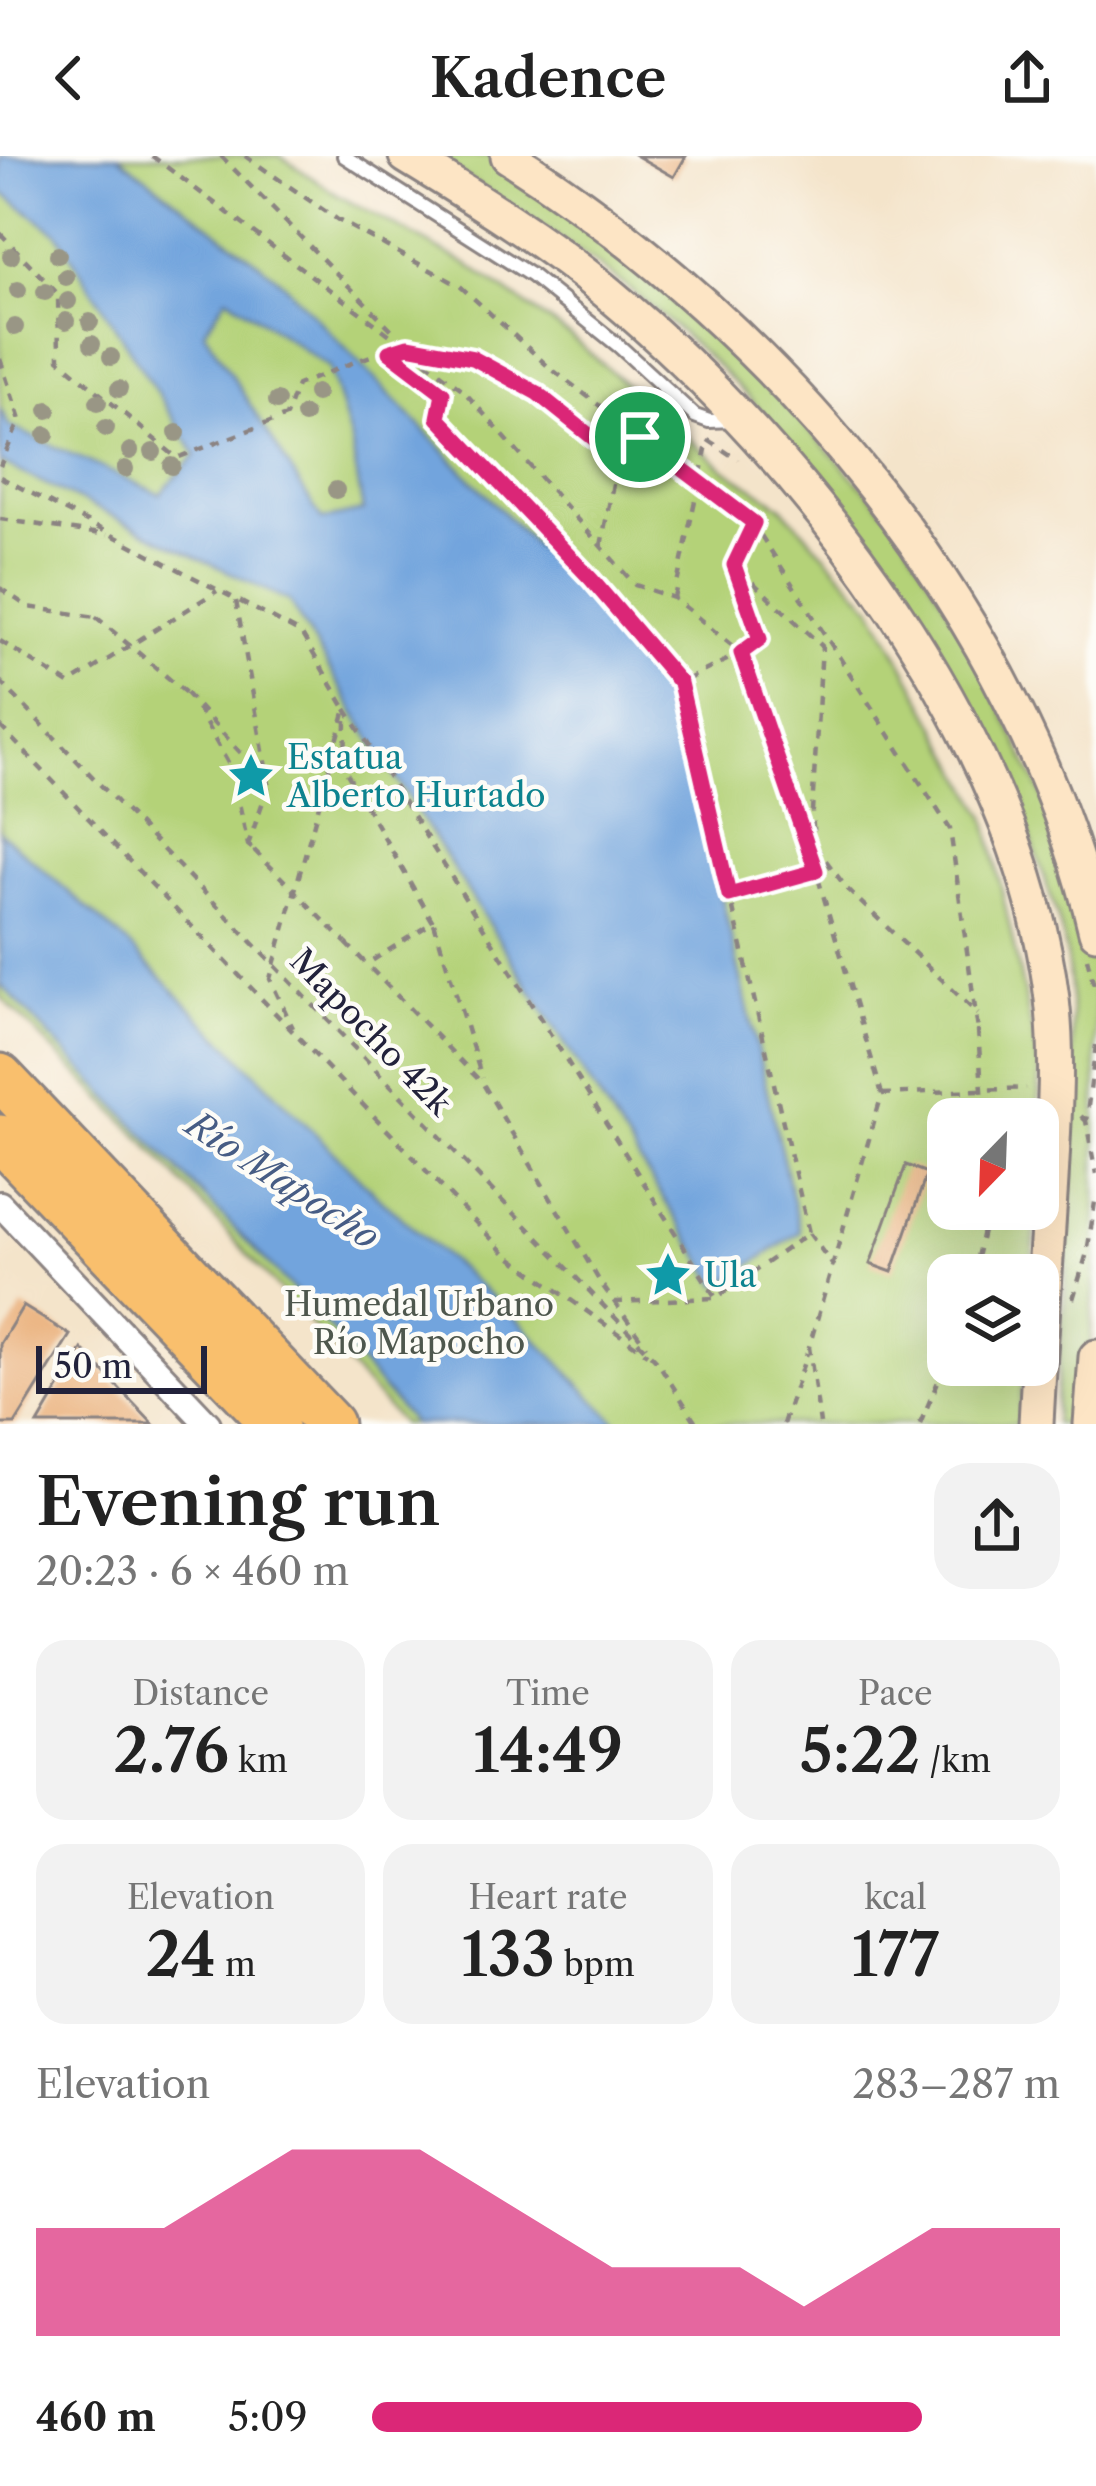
<!DOCTYPE html>
<meta charset="utf-8">
<style>
:root{--surface:#fff;--page:#f2f2f2;--text:#222;--muted:#767676;--accent:#db2777}
body{margin:0;font-family:"Libre Caslon Text",serif;background:var(--page);color:var(--text);height:100vh;display:flex;flex-direction:column;font-size:45px;white-space:nowrap}
*{box-sizing:border-box;margin:0}
p{font-size:39px;color:var(--muted)}
.icon{flex:none;width:66px;height:66px;fill:none;stroke:currentColor;stroke-width:2;stroke-linecap:round;stroke-linejoin:round}
.map{position:relative;height:1268px;overflow:hidden}
.details{display:flex;flex-direction:column;background:var(--surface);flex:1}
.details>*{flex:none}
.needle{width:78px;rotate:203deg}
.buttons{position:absolute;left:927px;top:942px;display:grid;gap:24px}
.buttons a{display:grid;place-items:center;width:132px;height:132px;border-radius:24px;background:var(--surface);box-shadow:0 12px 48px #0002;font-size:60px}
.scale{position:absolute;left:36px;bottom:30px;width:171px;box-sizing:border-box;padding-left:12px;border:6px solid #22223b;border-top:0;font-size:33px;line-height:42px;white-space:nowrap;color:#22223b;-webkit-text-stroke:9px #fdfcf7;paint-order:stroke}
.pin{position:absolute;display:grid;place-items:center;width:102px;height:102px;color:#fff;margin:-51px;border:6px solid #fff;border-radius:50%;box-shadow:0 3px 12px #0007}
.round{display:grid;place-items:center;flex:none;width:126px;height:126px;border-radius:36px;background:var(--page)}
.overview{display:flex;align-items:center;justify-content:space-between;height:204px;padding:0 36px}
h1{font-size:66px;font-weight:600;line-height:90px}
.stats{display:grid;grid-template-columns:repeat(3,1fr);gap:18px;height:204px;padding:12px 36px}
.stats div{display:grid;align-content:center;border-radius:30px;background:var(--page);text-align:center}
.stats b{font-size:60px;font-weight:600}
.stats small{font-size:33px;font-weight:400}
.stats p{font-size:33px}
.chart{height:336px;padding:24px 36px}
.chart p{display:flex;justify-content:space-between}
.chart svg{width:100%;height:216px;margin-top:12px;fill:var(--accent);opacity:.7}
ul{padding:0 36px;list-style:none;font-size:39px}
li{display:grid;grid-template-columns:192px 144px 1fr;align-items:center;height:90px}
li i{height:30px;border-radius:15px;background:var(--accent)}
header{display:flex;justify-content:space-between;align-items:center;height:156px;padding:0 36px;background:var(--surface);font-size:54px;font-weight:600}
.map>svg:first-child{display:block}
</style>
<header><svg class="icon" aria-label="back" viewBox="0 0 24 24"><path d="M15 5l-7 7 7 7"/></svg>Kadence<svg class="icon" aria-label="share" viewBox="0 0 24 24"><path d="M12 15V3M7 8l5-5 5 5M5 13v7h14v-7"/></svg></header>
<div class="map">
<svg width="1096" height="1268" viewBox="0 0 1096 1268">
<rect width="100%" height="100%" fill="#fdfcf7"/>
<filter id="ink" filterUnits="userSpaceOnUse"><feTurbulence type="fractalNoise" baseFrequency=".00833" numOctaves="2"/><feDisplacementMap in="SourceGraphic" scale="24" xChannelSelector="R" yChannelSelector="G"/><feConvolveMatrix kernelMatrix="1 2 1 2 8 2 1 2 1" color-interpolation-filters="sRGB"/></filter>
<filter id="wash" filterUnits="userSpaceOnUse"><feTurbulence type="fractalNoise" baseFrequency=".004" numOctaves="4" result="noise"/><feDisplacementMap in="SourceGraphic" scale="48" xChannelSelector="R" yChannelSelector="G"/><feGaussianBlur stdDeviation="2.7" result="paint"/><feColorMatrix in="noise" values="0 0 0 0 0 0 0 0 0 0 0 0 0 0 0 0 0 1.4 0 .05"/><feComposite in="paint" operator="in"/></filter>
<g filter="url(#wash)">
<rect width="100%" height="100%" fill="#f4e4ca"/>
<!-- green -->
<path fill="#b4d278" stroke="#6b7a5a" stroke-width="3" d="M0,0H280L339,40L470,110L570,180L722,311L781,350L873,452L986,661L1040,912L1038,963H948V1053H1037L1031,1119H948V1209H1024L1019,1268H402L143,984L0,840Z
M432,0H495L673,130L894,364L972,491L1072,702L1096,794V1098L1085,1268H1054C1063,1153 1074,1039 1073,923C1072,878 1073,832 1064,787C1060,764 1050,740 1043,718C978,515 825,299 663,161C591,99 511,50 432,0Z"/>
<!-- water -->
<path fill="#72a4dd" stroke="#4a638c" stroke-width="3" fill-rule="evenodd" d="M0,0H118L276,120L673,533L800,1076L719,1130L366,575L289,445L0,306V252L9,270L160,338L196,299L56,76L0,35ZM227,141L329,211L351,285L363,355L322,364L204,175Z
M0,676L124,784L379,1042L517,1163L618,1268H413L331,1173L0,828Z"/>
<g id="blocks">
<!-- building -->
<path fill="#ecb786" d="M637,0H686L674,21Z
M906,1009L927,1017L892,1116L870,1108Z
M23,1150L70,1179L15,1268H0V1188Z
M82,1193L153,1268H38Z"/>
</g>
</g>
<g filter="url(#ink)">
<use href="#blocks" fill-opacity="0" stroke="#8b8382" stroke-width="3"/>
<g fill="none" stroke-linecap="round" stroke-linejoin="round">
<defs>
<path id="lane" d="M344,0L532,120L619,190L695,260L709,265L735,264"/>
<path id="street" d="M0,1048L208,1268"/>
<path id="secondary" d="M406,0C475,42 545,85 608,137C807,303 1020,579 1052,843C1059,903 1054,964 1051,1024C1046,1105 1040,1187 1036,1268
M508,0C779,172 1022,459 1096,776
M1091,1268L1096,1201"/>
<path id="highway" d="M0,921L330,1268
M0,982L275,1268"/>
</defs>
<!-- lane casing -->
<use href="#lane" stroke="#8b8382" stroke-width="18"/>
<!-- street casing -->
<use href="#street" stroke="#8b8382" stroke-width="30"/>
<!-- secondary casing -->
<use href="#secondary" stroke="#8b8382" stroke-width="39"/>
<!-- highway casing -->
<use href="#highway" stroke="#8b8382" stroke-width="51"/>
<!-- path -->
<path stroke="#8b8382" stroke-width="4.5" stroke-dasharray="9 9" stroke-linecap="butt" d="M152,0L462,233L635,429L674,442L741,497L680,527
M221,0L396,178
M245,0L338,64L460,130L550,212L645,284
M0,77L58,138L59,203L177,302L286,260L297,229C325,219 383,191 410,191C492,190 559,254 618,302
M0,203L20,264L0,310
M708,284L738,304
M0,321L301,477L346,553L270,823L293,872
M0,363L107,379
M751,364L950,673L978,874
M754,367L734,409L822,490L812,655L815,702
M601,390L618,302L640,281
M734,409L761,483L741,497L816,715L882,938L809,1191L820,1268
M0,432L28,451L96,461
M674,442L708,284
M236,445L269,628
M0,485L69,528L217,435
M0,525L657,1205L697,1268
M186,537L269,628L248,689
M197,552L232,614L248,689L254,694
M346,553L716,1142L809,1077L680,527L591,423L438,263L443,237L389,196
M346,564L345,614L433,766L367,808
M0,570L506,1098L647,1198
M815,690L848,734L978,858
M730,738L816,713
M434,767L482,922
M346,787L483,928L600,1126L646,1190
M1087,802L1096,837
M1096,889L1086,965L1096,1018
M882,938L1026,932
M1081,960L1086,965L1096,962
M809,1077L834,1111
M973,1119L988,1053
M1073,1143L1087,1097L1096,1040
M614,1146L716,1142
M783,1268L807,1197
M920,1268L948,1202"/>
<!-- lane -->
<use href="#lane" stroke="#fff" stroke-width="12"/>
<!-- street -->
<use href="#street" stroke="#fff" stroke-width="24"/>
<!-- secondary -->
<use href="#secondary" stroke="#fde5c5" stroke-width="33"/>
<!-- highway -->
<use href="#highway" stroke="#f9bf6d" stroke-width="45"/>
<!-- path-bridge -->
<path stroke="#8b8382" stroke-width="4.5" stroke-dasharray="9 9" stroke-linecap="butt" d="M645,284L751,364
M96,461L186,537
M254,694L346,787
M978,874L984,963"/>
</g>
<!-- trees -->
<g fill="#999685">
<circle cx="58" cy="99" r="9"/>
<circle cx="11" cy="100" r="9"/>
<circle cx="66" cy="121" r="9"/>
<circle cx="18" cy="134" r="9"/>
<circle cx="45" cy="136" r="9"/>
<circle cx="68" cy="145" r="9"/>
<circle cx="66" cy="165" r="9"/>
<circle cx="90" cy="166" r="9"/>
<circle cx="15" cy="171" r="9"/>
<circle cx="92" cy="188" r="9"/>
<circle cx="111" cy="201" r="9"/>
<circle cx="119" cy="233" r="9"/>
<circle cx="316" cy="237" r="9"/>
<circle cx="277" cy="245" r="9"/>
<circle cx="98" cy="246" r="9"/>
<circle cx="48" cy="254" r="9"/>
<circle cx="304" cy="259" r="9"/>
<circle cx="106" cy="272" r="9"/>
<circle cx="177" cy="277" r="9"/>
<circle cx="46" cy="279" r="9"/>
<circle cx="130" cy="295" r="9"/>
<circle cx="153" cy="296" r="9"/>
<circle cx="172" cy="310" r="9"/>
<circle cx="125" cy="313" r="9"/>
<circle cx="336" cy="334" r="9"/>
</g>
</g>
<g fill="none" stroke-linecap="round" stroke-linejoin="round" filter="url(#ink)">
<defs>
<path id="route" d="M408,190L473,202L537,237L618,302L640,281L754,367L734,409L760,483L741,497L816,715L729,739L680,527L591,423L438,262L443,237L389,196Z"/>
</defs>
<!-- route casing -->
<use href="#route" stroke="#fff" stroke-width="24"/>
<!-- route -->
<use href="#route" stroke="#db2777" stroke-width="15"/>
</g>
<!-- icons -->
<defs>
<symbol id="sight-bare" viewBox="-9 -9 18 18"><path d="M0-6L1.8-2.2L6-1.7L2.9 1.2L3.7 5.4L0 3.3L-3.7 5.4L-2.9 1.2L-6-1.7L-1.8-2.2Z" fill="#0f9aa8" stroke="#fdfcf7" stroke-width="2.5" paint-order="stroke"/></symbol>
</defs>
<g fill-rule="evenodd">
<use href="#sight-bare" x="218" y="587" width="66" height="66"/>
<use href="#sight-bare" x="635" y="1086" width="66" height="66"/>
</g>
<g text-anchor="middle" dominant-baseline="central" stroke-width="9" stroke-linejoin="round" paint-order="stroke">
<!-- culture labels -->
<g font-size="33" fill="#0d838f" stroke="#fdfcf7" text-anchor="start">
<text x="287" y="601">Estatua<tspan x="287" dy="38">Alberto Hurtado</tspan></text>
<text x="704" y="1119">Ula</text>
</g>
<!-- street labels -->
<g font-size="33" fill="#22223b" stroke="#fdfcf7">
<text transform="translate(371 876) rotate(46)">Mapocho 42k</text>
</g>
<!-- park labels -->
<g font-size="33" fill="#4e574d" stroke="#fdfcf7">
<text x="419" y="1148">Humedal Urbano<tspan x="419" dy="38">Río Mapocho</tspan></text>
</g>
<!-- water labels -->
<g font-size="36" font-style="italic" fill="#465c84" stroke="#fdfcf7">
<text transform="translate(283 1024) rotate(33)">Río Mapocho</text>
</g>
</g>
</svg>
<div class="buttons">
<a><svg class="needle" viewBox="-14 -14 28 28"><path d="M0-13l5 13h-10z" fill="#e53935"/><path d="M0 13l5-13h-10z" fill="#767676"/></svg></a>
<a><svg class="icon" aria-label="layers" viewBox="0 0 24 24"><path d="M12 4l9 5-9 5-9-5zM3 14l9 5 9-5"/></svg></a>
</div>
<div class="scale">50 m</div>
<div class="pin" style="left:640px;top:281px;background:#1e9e55"><svg class="icon" aria-label="arrive" viewBox="0 0 24 24"><path d="M6 21V4h12l-3 4 3 4H6"/></svg></div>
</div>
<section class="details">
<div class="overview"><div><h1>Evening run</h1><p>20:23 · 6 × 460 m</p></div><a class="round"><svg class="icon" aria-label="share" viewBox="0 0 24 24"><path d="M12 15V3M7 8l5-5 5 5M5 13v7h14v-7"/></svg></a></div>
<div class="stats">
<div><p>Distance</p><b>2.76<small> km</small></b></div>
<div><p>Time</p><b>14:49</b></div>
<div><p>Pace</p><b>5:22<small> /km</small></b></div>
</div>
<div class="stats">
<div><p>Elevation</p><b>24<small> m</small></b></div>
<div><p>Heart rate</p><b>133<small> bpm</small></b></div>
<div><p>kcal</p><b>177</b></div>
</div>
<div class="chart"><p><span>Elevation</span>283–287 m</p>
<svg viewBox="0 0 160 44" preserveAspectRatio="none"><path d="M0 44V22L10 22L20 22L30 14L40 6L50 6L60 6L70 14L80 22L90 30L100 30L110 30L120 38L130 30L140 22L150 22L160 22V44z"/></svg>
</div>
<ul>
<li><b>460 m</b>5:09<i style="width:80%"></i></li>
</ul>
</section>
